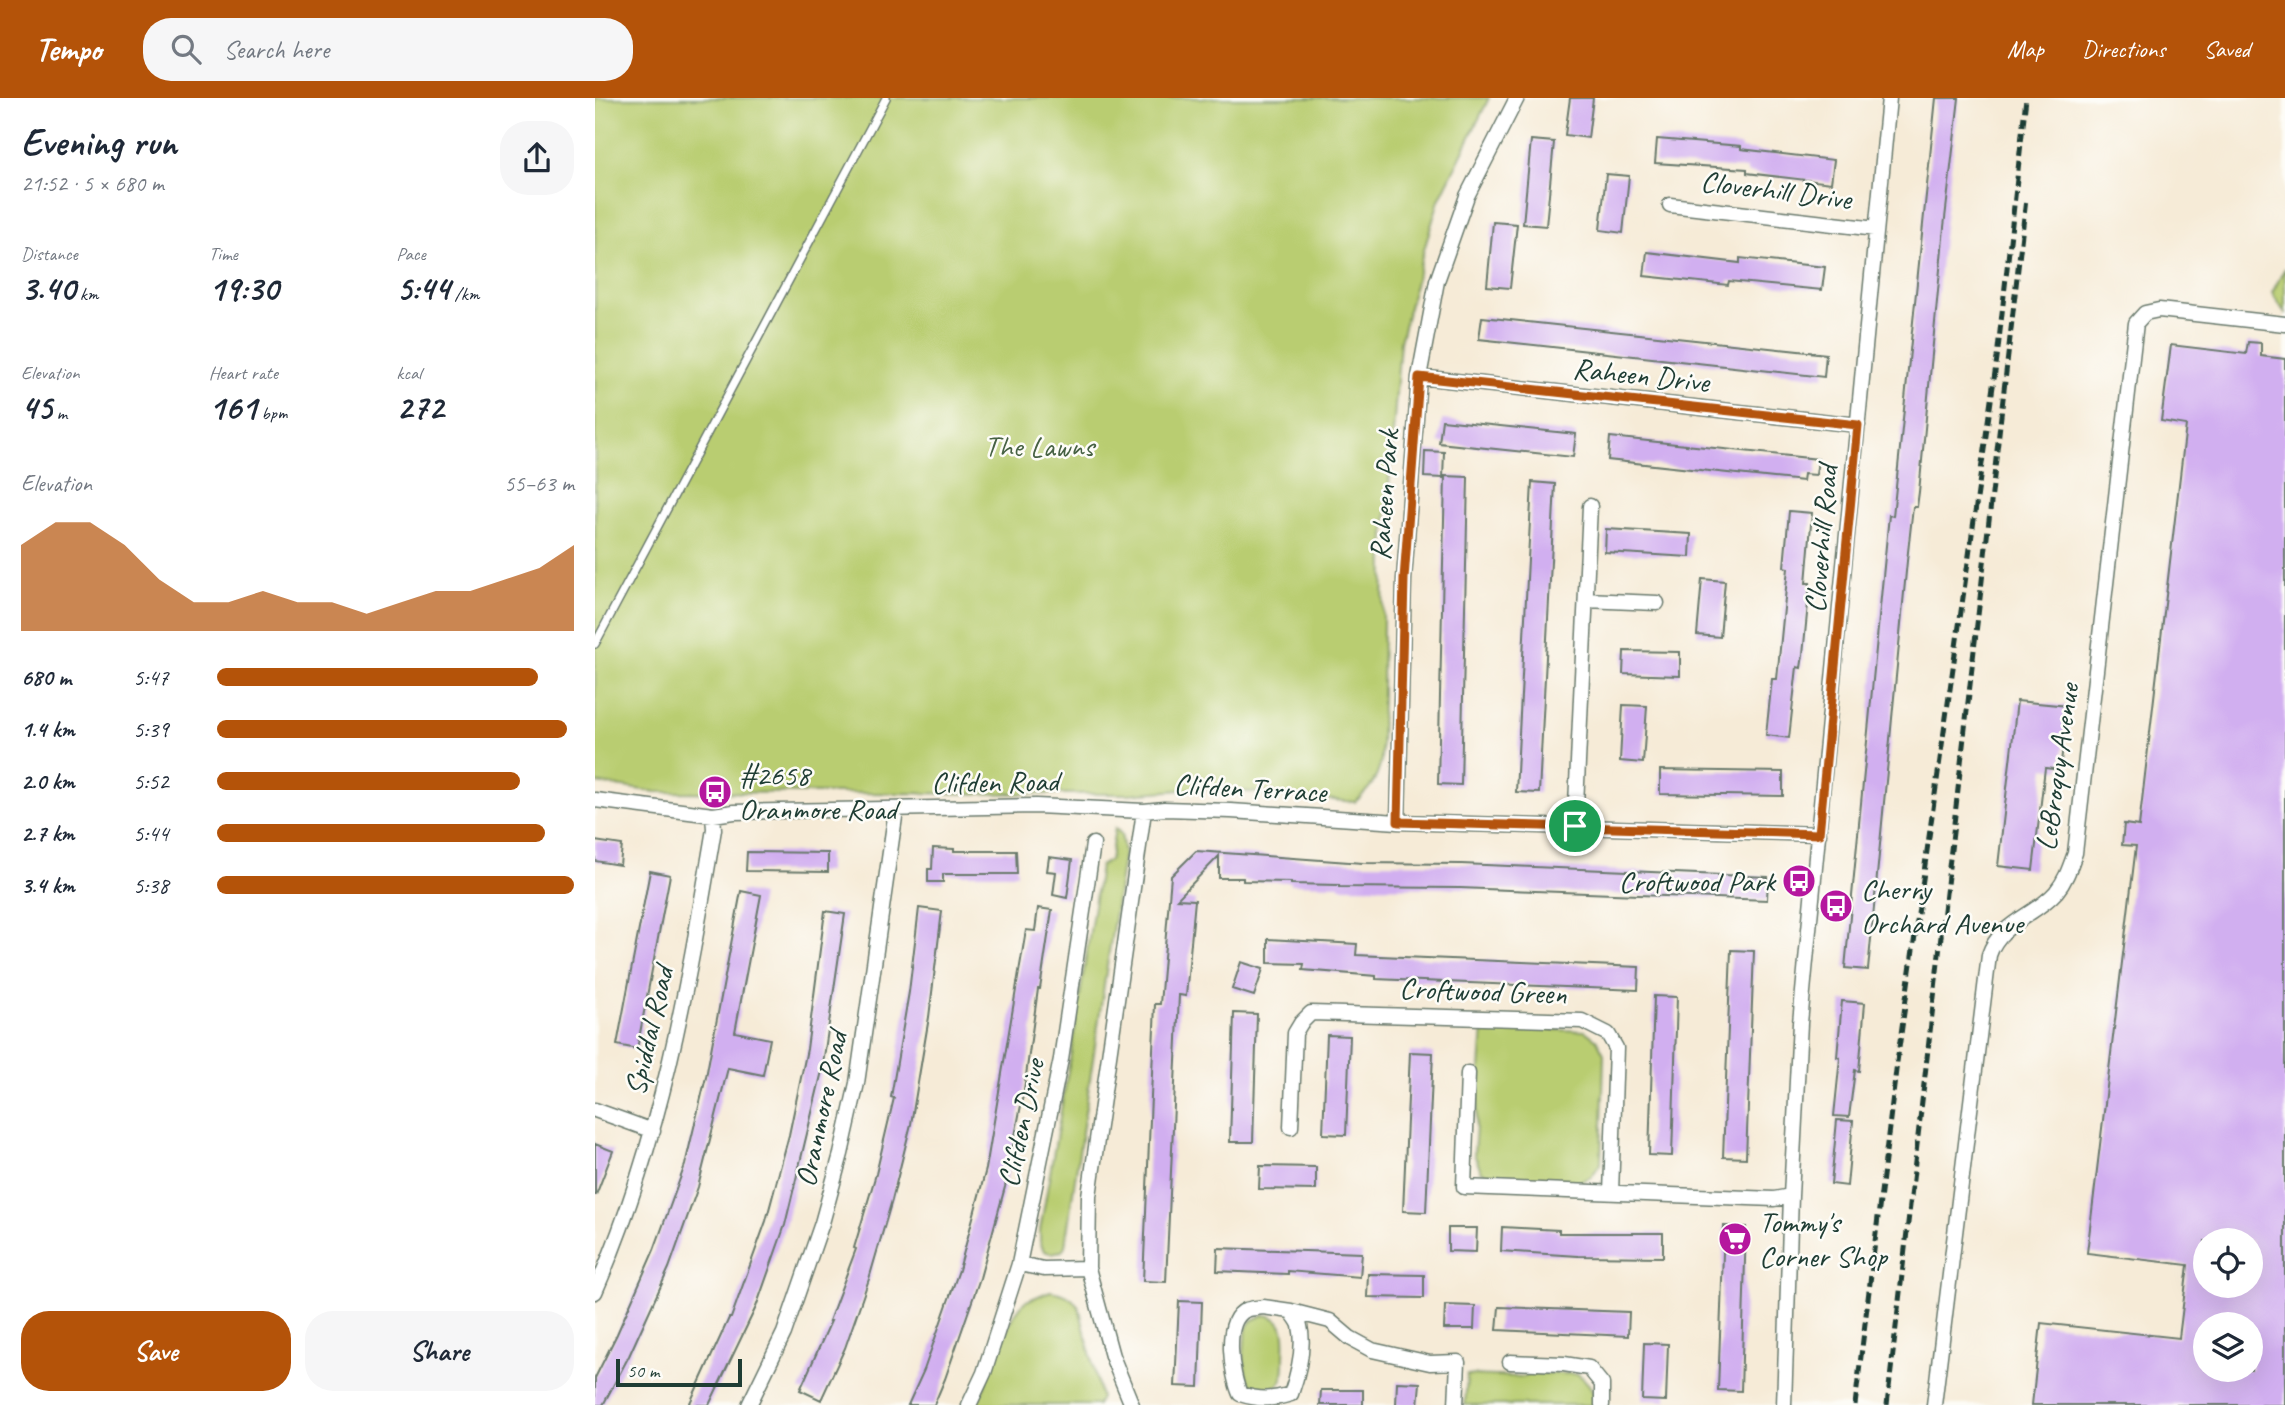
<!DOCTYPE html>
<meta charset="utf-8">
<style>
:root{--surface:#fff;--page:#f6f6f7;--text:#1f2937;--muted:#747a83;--accent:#b45309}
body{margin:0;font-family:Caveat,sans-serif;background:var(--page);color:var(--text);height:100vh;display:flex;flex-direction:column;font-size:26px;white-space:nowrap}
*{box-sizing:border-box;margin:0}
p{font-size:23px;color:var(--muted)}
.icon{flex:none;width:38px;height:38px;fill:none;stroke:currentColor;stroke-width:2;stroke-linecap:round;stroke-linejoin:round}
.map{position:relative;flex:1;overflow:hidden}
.sheet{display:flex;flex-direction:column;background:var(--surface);width:595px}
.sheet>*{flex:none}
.fabs{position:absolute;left:1598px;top:1130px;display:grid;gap:14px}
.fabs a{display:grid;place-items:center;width:70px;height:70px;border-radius:50%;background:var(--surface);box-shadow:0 7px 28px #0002;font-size:35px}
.scale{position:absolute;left:21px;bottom:18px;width:126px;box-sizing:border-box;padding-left:7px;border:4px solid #1f3d34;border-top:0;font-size:19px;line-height:24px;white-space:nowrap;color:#1f3d34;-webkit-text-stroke:5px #fdfcf7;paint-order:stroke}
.pin{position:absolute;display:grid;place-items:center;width:60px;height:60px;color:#fff;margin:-30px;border:4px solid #fff;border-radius:50%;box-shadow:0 2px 7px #0007}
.round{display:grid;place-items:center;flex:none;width:74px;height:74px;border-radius:28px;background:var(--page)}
.headline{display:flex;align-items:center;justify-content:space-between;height:119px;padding:0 21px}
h1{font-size:38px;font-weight:800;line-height:52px}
.stats{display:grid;grid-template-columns:repeat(3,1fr);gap:10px;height:119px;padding:7px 21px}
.stats div{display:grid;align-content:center}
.stats b{font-size:35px;font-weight:800}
.stats small{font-size:19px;font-weight:400}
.stats p{font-size:19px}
.chart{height:196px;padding:14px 21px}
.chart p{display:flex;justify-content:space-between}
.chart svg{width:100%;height:126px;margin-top:7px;fill:var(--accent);opacity:.7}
.primary-button{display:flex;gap:14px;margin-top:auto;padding:14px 21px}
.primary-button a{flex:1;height:80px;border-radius:28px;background:var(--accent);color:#fff;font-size:28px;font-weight:800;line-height:80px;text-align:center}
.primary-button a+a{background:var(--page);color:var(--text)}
ul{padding:0 21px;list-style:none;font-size:23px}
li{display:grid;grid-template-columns:112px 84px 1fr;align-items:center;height:52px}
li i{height:18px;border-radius:9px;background:var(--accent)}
header{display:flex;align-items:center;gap:42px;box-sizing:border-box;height:98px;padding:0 35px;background:var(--accent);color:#fff}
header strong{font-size:33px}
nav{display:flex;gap:38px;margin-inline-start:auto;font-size:24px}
.search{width:490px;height:63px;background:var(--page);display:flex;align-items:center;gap:18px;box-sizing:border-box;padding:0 24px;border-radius:28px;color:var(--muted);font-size:26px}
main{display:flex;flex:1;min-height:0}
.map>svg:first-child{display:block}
</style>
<header>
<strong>Tempo</strong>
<div class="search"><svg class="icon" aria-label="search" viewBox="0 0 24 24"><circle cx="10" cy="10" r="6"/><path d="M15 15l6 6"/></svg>Search here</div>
<nav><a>Map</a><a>Directions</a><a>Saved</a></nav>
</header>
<main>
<section class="sheet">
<div class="headline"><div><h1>Evening run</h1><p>21:52 · 5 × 680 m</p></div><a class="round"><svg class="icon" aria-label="share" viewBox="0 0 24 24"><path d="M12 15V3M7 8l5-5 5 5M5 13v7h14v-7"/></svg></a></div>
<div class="stats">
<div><p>Distance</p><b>3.40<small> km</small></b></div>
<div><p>Time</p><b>19:30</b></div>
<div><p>Pace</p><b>5:44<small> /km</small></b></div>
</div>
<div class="stats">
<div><p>Elevation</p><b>45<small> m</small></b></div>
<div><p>Heart rate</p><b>161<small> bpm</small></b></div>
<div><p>kcal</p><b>272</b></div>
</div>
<div class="chart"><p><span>Elevation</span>55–63 m</p>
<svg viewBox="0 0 160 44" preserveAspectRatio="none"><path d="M0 44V14L10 6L20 6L30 14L40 26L50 34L60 34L70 30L80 34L90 34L100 38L110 34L120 30L130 30L140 26L150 22L160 14V44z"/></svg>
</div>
<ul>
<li><b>680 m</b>5:47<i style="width:90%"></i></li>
<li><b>1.4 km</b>5:39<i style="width:98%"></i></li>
<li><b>2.0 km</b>5:52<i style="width:85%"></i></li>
<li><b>2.7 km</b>5:44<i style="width:92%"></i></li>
<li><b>3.4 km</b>5:38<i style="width:100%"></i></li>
</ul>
<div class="primary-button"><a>Save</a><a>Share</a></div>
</section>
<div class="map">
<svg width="1690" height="1307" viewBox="0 0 1690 1307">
<rect width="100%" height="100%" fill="#fdfcf7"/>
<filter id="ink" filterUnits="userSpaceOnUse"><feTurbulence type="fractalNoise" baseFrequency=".0143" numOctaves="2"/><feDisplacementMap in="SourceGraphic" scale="14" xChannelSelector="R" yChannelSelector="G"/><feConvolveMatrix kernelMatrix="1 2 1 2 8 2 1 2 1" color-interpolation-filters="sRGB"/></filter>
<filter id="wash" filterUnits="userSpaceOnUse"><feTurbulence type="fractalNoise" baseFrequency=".00686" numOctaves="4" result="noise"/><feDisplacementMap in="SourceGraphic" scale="28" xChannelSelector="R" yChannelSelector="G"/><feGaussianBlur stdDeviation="1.57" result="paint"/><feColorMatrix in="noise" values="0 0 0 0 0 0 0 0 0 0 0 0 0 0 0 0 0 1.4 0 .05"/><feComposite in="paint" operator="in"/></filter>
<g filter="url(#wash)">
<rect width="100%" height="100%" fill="#f6ebd7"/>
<!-- green -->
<path fill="#b9cd71" stroke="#6c8552" stroke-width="2" d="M0,0H894L844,102L828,155L805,244L789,451L786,663C782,682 775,691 760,704L612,690L533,696L239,695L61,694L0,685Z
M1690,170V215L1677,195Z
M520,730L526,736L529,754L470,1148L467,1153L455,1155L449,1153L445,1144V1132L477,950L505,768L515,762Z
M888,929L990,933L1002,942L1009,956L1006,1065L996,1079L982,1085L901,1081L886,1073L879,1056Z
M455,1193C469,1195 476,1198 484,1209L506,1300L502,1307H382L417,1220L429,1204Z
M668,1217C692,1218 690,1239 689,1258C689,1266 690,1278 685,1285C682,1289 677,1292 671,1292C644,1295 648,1246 652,1229L656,1223Z
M934,1275L983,1276C994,1285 1000,1292 999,1307H870L872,1277L930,1279Z"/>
<g id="blocks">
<!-- building -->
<path fill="#d1aff0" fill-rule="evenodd" d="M975,0H998L993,40L970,37Z
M1341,0H1364L1349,129L1324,394L1322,409H1318L1312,463L1273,872L1250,870L1294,417L1298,418Z
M1062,41L1146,48V51L1239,62L1236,85L1152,75V71L1060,65Z
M936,42L959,44L951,128L928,126Z
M1011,76L1034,78L1028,135L1005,132Z
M898,124L922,126L915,190L892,188Z
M1052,154L1145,165V160L1230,169L1227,192L1134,183L1133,187L1049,178Z
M887,219L1231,256L1229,279L884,241Z
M1653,244L1666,245V258L1690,261V1307H1437L1446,1225L1584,1240L1593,1167L1492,1155L1541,748L1527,747L1529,726L1544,728L1591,327L1566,323L1576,247L1651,256ZM1610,1143H1656V1188H1610ZM1610,1227H1656V1272H1610Z
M847,322L981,336L978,359L844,345Z
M1015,339L1223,361L1221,377L1209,376L1208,383L1013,362Z
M830,353L849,354L848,380L829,379Z
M850,378L873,379L866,687L843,686Z
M937,384L960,386L944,695L921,694Z
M1194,413L1217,415L1211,485H1215L1208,557L1206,570L1202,569L1194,640L1171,637L1177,581H1182L1193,470L1189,469Z
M1011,431L1096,436L1095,459L1010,454Z
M1107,481L1130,483L1125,539L1102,537Z
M1029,553L1085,554V578L1028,576Z
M1422,603L1473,608L1465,672L1450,670L1438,772L1403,768Z
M1028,607L1052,608L1048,665L1025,663Z
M1065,672L1188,674V698L1065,696Z
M0,743L27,747L25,767L0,763Z
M338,750L359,751V753H421L422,776H348V784H333V771H337Z
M601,753L768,765L866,766L1173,779L1172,802L865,790L744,789V787L696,786V784L648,783V780H624V758L582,801L600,802L591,898L584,897L571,1184L548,1183L560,906H565L576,778Z
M152,754L233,755V774L151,773Z
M454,759L477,762L472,800L458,797L461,774L452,773Z
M55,773L75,777L42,951L22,947Z
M146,793L166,797L140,934L175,941L168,977L133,970L103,1089L74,1170L34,1258L8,1307H0V1280L22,1236L59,1152L90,1067L111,979Z
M324,810L347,813L334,919L316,1026L297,1102L274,1181L250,1250L226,1302L205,1292L236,1223H234L261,1151L259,1150L281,1076L299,1000L296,999L314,894Z
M443,810L457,812L445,891H443L429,992L410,1089L385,1180L350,1281L339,1307H313L329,1272L364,1172L391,1071L431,832L440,833Z
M230,813L250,816L227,973L190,1127L161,1209L114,1307H94L134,1220H136L171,1123L194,1037L212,951Z
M673,841L762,846L761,857L1044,869L1043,892L781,881V878L708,872L709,866L673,865Z
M1136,852L1159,853L1151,1060L1128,1059Z
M646,864L668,871L659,898L637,891Z
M1059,898L1082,899L1077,1058L1054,1057Z
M1247,903L1270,905L1264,973L1260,972L1254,1019L1239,1018L1245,960L1242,959Z
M639,915L662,916L658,1044H635Z
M732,937L755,938L751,1037L728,1036Z
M815,954L838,955L831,1114L808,1113Z
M1242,1022L1258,1023L1252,1088L1236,1086Z
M0,1046L18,1053L1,1097H0Z
M665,1068L721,1069V1092L664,1091Z
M1129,1128L1151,1129L1146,1293L1123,1292Z
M907,1129L964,1132V1135H1068V1159L983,1158L906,1153Z
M853,1130H882L881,1154L853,1153Z
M623,1150L767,1155L765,1179L693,1173V1176L622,1173Z
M773,1176L829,1177V1200L772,1199Z
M584,1203L607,1204L604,1289L580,1288Z
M850,1207L880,1208L879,1231H849Z
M904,1209L1034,1214L1033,1238L902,1232Z
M1049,1245L1073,1246L1071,1303L1047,1302Z
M802,1284L825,1285L823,1307H801Z
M726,1292H768V1307H725Z"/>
</g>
</g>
<g filter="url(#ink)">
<use href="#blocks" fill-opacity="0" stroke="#6a7a6d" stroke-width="2"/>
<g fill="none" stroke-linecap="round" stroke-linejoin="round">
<defs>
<path id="service" d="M0,546L291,0"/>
<path id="minor" d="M1075,107L1281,131
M824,279L1263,327
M991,502L1062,505
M0,702L118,717L139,714L441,708L549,713L569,711L636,713L803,724L1224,736
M803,724L809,481L824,279L842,183L872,98L922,0
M980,728L995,408
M873,975L869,1089L1179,1101L1196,1098
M0,1012L58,1033
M696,1029L700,935L706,925L716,915L987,923L1013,936L1021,950L1016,1095
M424,1166L449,1171L493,1170
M0,1194C66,1043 92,892 119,731L118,717
M668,1209L696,1213C699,1218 704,1223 705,1228C710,1249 703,1276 696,1296C677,1302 664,1302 645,1296C637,1278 627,1223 651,1212C656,1210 663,1210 668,1209Z
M696,1213L735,1223L755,1240L777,1252L835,1265L863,1264L861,1307
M915,1264L969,1266L994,1270L1007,1286V1307
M154,1307L189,1235L227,1125L246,1056L262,985L301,712
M374,1307L389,1275L424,1166L466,961L498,746
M537,1307L517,1258L493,1170L494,1098L549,713
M1189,1307L1196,1098L1205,925L1294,0
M1339,1307L1394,857C1405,824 1440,818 1461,794C1471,782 1475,769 1480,755L1541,225L1550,215L1564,212L1690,226"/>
</defs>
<!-- service casing -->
<use href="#service" stroke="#6a7a6d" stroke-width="10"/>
<!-- minor casing -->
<use href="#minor" stroke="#6a7a6d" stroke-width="17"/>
<!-- service -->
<use href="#service" stroke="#fff" stroke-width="7"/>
<!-- minor -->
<use href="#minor" stroke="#fff" stroke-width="14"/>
<!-- rail -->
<path stroke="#1f3d34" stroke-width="5" stroke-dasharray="10 5" stroke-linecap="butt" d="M1260,1307L1302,964L1402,260L1431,0
M1292,1307L1431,101"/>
</g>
</g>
<g fill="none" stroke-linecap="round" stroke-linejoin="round" filter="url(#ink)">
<defs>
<path id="route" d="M824,279L1263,327L1224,736L803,724L809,481Z"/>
</defs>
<!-- route casing -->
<use href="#route" stroke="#fff" stroke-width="14"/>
<!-- route -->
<use href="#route" stroke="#b45309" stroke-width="9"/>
</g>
<!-- icons -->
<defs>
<symbol id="bus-disc" viewBox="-11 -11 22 22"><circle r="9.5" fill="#b5179e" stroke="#fdfcf7"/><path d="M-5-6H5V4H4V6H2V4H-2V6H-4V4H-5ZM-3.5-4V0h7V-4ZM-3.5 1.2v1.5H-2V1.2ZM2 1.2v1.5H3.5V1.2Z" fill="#fff"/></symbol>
<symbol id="supermarket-disc" viewBox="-11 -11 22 22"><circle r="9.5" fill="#b5179e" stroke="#fdfcf7"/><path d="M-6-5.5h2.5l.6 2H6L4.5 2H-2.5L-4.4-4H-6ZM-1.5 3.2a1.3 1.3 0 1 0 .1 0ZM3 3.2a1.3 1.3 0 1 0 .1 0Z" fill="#fff"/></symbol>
</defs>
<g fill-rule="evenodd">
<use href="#bus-disc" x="101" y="675" width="38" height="38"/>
<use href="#bus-disc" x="1185" y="764" width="38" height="38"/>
<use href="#bus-disc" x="1222" y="789" width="38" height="38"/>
<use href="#supermarket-disc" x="1121" y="1122" width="38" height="38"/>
</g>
<g text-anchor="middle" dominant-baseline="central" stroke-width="5" stroke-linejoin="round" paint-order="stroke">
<!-- street labels -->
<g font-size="30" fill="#1f3d34" stroke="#fdfcf7">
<text transform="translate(1181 92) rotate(7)">Cloverhill Drive</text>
<text transform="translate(1046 277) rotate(6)">Raheen Drive</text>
<text transform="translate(789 397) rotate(-86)">Raheen Park</text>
<text transform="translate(1226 441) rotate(-85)">Cloverhill Road</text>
<text transform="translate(1462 669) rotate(-82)">LeBroquy Avenue</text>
<text transform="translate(400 684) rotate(-1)">Clifden Road</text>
<text transform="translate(655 690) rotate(3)">Clifden Terrace</text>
<text transform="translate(888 893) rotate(2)">Croftwood Green</text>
<text transform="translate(54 933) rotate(-77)">Spiddal Road</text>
<text transform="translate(226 1011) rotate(-78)">Oranmore Road</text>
<text transform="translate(426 1025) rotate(-78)">Clifden Drive</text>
</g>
<!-- park labels -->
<g font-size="30" fill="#466143" stroke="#fdfcf7">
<text x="444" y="348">The Lawns</text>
</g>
<!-- poi labels -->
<g font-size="30" fill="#1f3d34" stroke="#fdfcf7" text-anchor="start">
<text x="144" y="677">#2658<tspan x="144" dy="34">Oranmore Road</tspan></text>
<text x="1180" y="783" text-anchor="end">Croftwood Park</text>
<text x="1266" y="791">Cherry<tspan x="1266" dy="34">Orchard Avenue</tspan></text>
<text x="1164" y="1124">Tommy's<tspan x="1164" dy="34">Corner Shop</tspan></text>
</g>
</g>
</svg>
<div class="fabs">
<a><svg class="icon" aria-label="locate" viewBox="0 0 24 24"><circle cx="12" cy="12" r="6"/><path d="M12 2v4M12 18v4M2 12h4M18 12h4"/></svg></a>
<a><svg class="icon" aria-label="layers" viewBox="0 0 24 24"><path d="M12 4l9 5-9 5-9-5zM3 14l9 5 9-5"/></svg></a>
</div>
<div class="scale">50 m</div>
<div class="pin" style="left:980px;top:728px;background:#1e9e55"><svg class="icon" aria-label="arrive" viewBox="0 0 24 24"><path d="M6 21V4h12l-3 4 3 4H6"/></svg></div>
</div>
</main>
